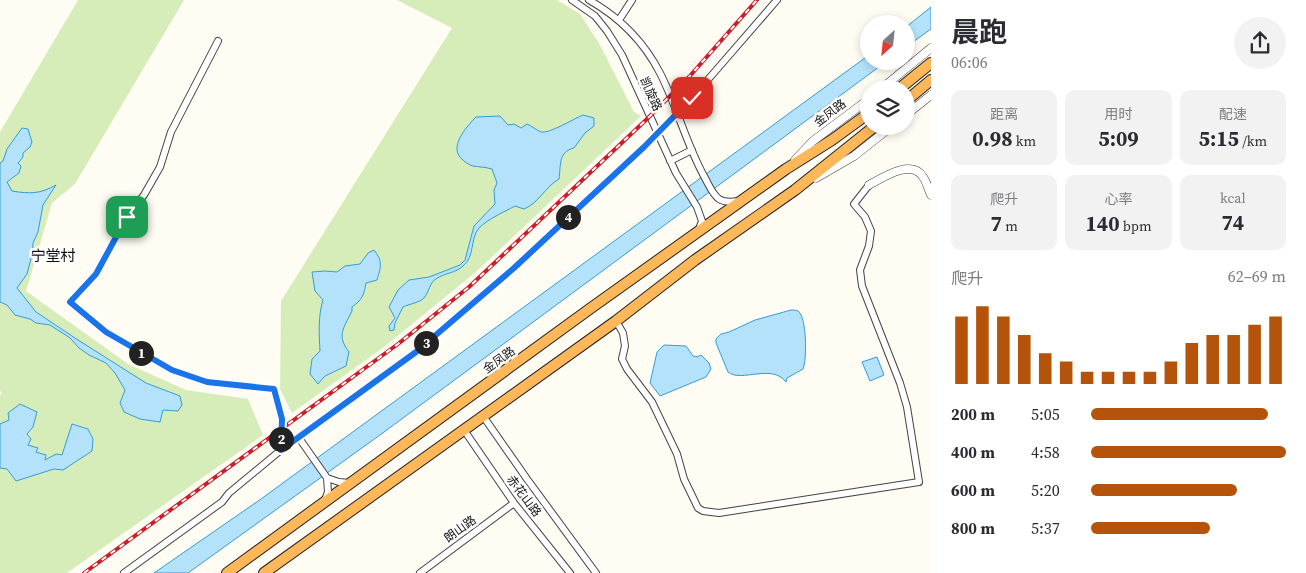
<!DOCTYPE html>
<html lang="zh">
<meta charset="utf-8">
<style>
:root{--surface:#fff;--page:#f2f2f3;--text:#2b2b33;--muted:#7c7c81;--accent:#b45309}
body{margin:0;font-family:"Source Serif 4","Noto Sans SC",serif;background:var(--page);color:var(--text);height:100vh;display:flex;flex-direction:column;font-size:19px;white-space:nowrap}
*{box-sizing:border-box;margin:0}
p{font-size:16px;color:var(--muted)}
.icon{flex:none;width:28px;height:28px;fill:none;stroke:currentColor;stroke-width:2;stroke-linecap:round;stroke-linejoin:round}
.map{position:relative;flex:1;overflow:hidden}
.panel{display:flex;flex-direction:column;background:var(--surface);width:375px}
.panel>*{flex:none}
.needle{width:32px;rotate:207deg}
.fabs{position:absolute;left:860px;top:15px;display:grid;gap:10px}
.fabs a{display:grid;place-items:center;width:55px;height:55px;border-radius:50%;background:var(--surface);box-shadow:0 2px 8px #0003;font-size:25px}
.pin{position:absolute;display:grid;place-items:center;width:42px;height:42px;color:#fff;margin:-21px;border-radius:10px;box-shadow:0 2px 8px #0006}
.km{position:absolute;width:25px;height:25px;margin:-12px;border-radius:50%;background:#222;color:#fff;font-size:14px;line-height:25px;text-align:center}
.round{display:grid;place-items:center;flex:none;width:52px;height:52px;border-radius:26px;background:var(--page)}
.summary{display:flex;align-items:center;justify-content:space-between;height:85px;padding:0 20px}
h1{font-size:28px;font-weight:700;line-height:38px}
.stats{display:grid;grid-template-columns:repeat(3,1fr);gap:8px;height:85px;padding:5px 20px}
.stats div{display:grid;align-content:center;border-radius:10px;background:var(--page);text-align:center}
.stats b{font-size:21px;font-weight:700}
.stats small{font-size:14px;font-weight:400}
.stats p{font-size:14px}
.chart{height:140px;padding:10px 20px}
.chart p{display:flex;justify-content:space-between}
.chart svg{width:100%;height:90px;margin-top:5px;stroke:var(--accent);stroke-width:6}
ul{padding:0 20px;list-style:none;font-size:16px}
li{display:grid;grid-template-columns:80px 60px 1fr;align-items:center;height:38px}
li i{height:12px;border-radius:6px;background:var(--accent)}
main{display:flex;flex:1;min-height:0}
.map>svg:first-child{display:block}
</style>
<main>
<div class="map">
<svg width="931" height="573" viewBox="0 0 931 573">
<rect width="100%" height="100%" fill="#fffcf3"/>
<!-- green -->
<path fill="#d6edb9" d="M78,0H184L75,184L52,203L26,291L128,364L186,390L248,399L263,435L67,573H0V395L2,393L0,391V132Z
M397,0H557L580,14L599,43L634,112L641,116L476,272L384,347L292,413L280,389L281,301L452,28Z"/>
<!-- water -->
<path fill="#b4e2fb" stroke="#359bd7" d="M931,7V29L906,47V27Z
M869,55V61H887L380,435L188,573H154L261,499Z
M583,115L594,118V126L585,133L574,148C558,152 561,165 559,179C545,187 539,203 524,209L515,206C504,212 488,219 479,228C470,238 475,257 463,266C456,273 444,273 436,279C430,282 429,292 424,298C419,303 409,304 403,307L395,323L394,330L390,331L389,326L395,318L389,307L398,290L409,280L429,277L460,265L465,260L474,226L495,204L494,190L497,183L492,169C485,167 479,167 473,166C469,165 465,162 463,160C447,148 467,126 476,117L500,116L508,125L514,124L521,128L527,124C532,126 536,130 541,132C549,134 573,119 583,115Z
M22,128L28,129L32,142L30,147L23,153V157L18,163L21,166L19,173L7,182L12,191C30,194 40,194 56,185L43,205L38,232L33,243L32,255L27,274L17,288L36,312L78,340L146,383L180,396L182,405L178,411L163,410L160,422L140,419L124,412L120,403L125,390L115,373L106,363L89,355L79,348L70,338L50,325L36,323L30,319L15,315L7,305L0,302V163L3,161L7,149Z
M374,250C383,261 381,267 377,280L366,283C364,295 362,300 352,307V311C344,328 336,335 349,352L346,366L325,376L318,384L310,374L312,359L320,351C319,334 318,316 323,300L315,291L312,272L325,271L337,272L345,266L360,264L368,253Z
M791,310C793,310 796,310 798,311C807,317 807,360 803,369L787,378L786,382C772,363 741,383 728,372L716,343V339L721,334L729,332L755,320Z
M664,345L686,346L693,356L697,357L701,355L709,363L711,369L706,377L660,396L650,383L657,352Z
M877,357L884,375L870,381L862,362Z
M20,404L37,412L33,427L27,434L31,439L28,445L38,448L36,452L46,455L45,460L56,454L62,455L72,424L88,429L93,439L92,451L63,470L54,469L16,481L7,469L0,468V424L9,420L8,413Z"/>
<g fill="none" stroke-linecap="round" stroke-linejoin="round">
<defs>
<path id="minor" d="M572,0L595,16L607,31L622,55L676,173L697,207L702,221L699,229
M589,0C619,17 644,42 660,73C677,106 686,144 705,178C709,185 712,194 719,199C725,203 732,202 738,201
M619,20L632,0
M218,41L171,132L160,167L144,195L127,217L96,274L70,302L106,332L172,370L207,382L274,389L282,419L281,450
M692,98L777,0
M670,161L692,150
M616,321L623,333L625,346L622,359L627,369L652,402L677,454L684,479L698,508L703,511L719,513L919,482L907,407L900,383L862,286L860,270L869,246L871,231L865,217L854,204L869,185
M483,416L527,479L596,573
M464,430L514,503L570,573
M299,438L327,478L328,492L324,502
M327,478L339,482L350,483
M124,573L222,502L229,493L281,450L416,352L514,268L644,147
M420,573L514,503"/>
<path id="tertiary" d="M881,89L931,48
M906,115L931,95
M795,160L813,141L869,99
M816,178L854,156L892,126
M869,185C882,178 912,158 923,177C927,182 928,189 931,195"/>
<path id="trunk" d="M899,89L931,63
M906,101L931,80
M227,573L591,308L786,169L832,140L869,113
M264,573L616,321L695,260L795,190L875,126"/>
</defs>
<!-- minor casing -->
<use href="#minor" stroke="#434343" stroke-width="8"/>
<!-- tertiary casing -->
<use href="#tertiary" stroke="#434343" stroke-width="9"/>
<!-- trunk casing -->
<use href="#trunk" stroke="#212121" stroke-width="12"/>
<!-- minor -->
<use href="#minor" stroke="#fff" stroke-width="6"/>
<!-- tertiary -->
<use href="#tertiary" stroke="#fff" stroke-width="8"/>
<!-- trunk -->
<use href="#trunk" stroke="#feb85a" stroke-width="10"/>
<defs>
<path id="rail" d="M84,573L398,344L469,287L647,119L689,77L757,0"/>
</defs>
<!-- rail casing -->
<use href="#rail" stroke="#cc1d29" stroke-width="4"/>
<!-- rail -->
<use href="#rail" stroke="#fff" stroke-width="2" stroke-dasharray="5.5" stroke-linecap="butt"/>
<defs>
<path id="minor-bridge" d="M644,147L692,98"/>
</defs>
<!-- minor-bridge casing -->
<use href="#minor-bridge" stroke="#434343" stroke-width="8" stroke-linecap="butt"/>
<!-- minor-bridge -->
<use href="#minor-bridge" stroke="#fff" stroke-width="6"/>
</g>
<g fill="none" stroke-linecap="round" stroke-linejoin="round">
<defs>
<path id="route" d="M127,217L96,274L70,302L106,332L172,370L207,382L274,389L282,419L281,450L416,352L514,268L644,147L692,98"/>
</defs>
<!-- route casing -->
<use href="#route" stroke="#fff" stroke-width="10"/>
<!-- route -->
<use href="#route" stroke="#1a73e8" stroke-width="6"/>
</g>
<g text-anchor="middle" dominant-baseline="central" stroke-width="5" stroke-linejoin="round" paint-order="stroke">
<!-- street labels -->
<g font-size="12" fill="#101010" stroke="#fff">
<text transform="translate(651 94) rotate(66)">凯旋路</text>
<text transform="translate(830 113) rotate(-37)">金凤路</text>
<text transform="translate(499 360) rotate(-36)">金凤路</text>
<text transform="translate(524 496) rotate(53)">赤花山路</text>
<text transform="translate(460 529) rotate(-36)">朗山路</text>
</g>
<!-- quarter labels -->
<g font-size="15" fill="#101010" stroke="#fff">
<text x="53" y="255">宁堂村</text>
</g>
</g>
</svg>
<div class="fabs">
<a><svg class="needle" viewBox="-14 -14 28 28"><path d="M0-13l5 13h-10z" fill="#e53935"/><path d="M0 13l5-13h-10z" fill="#7c7c81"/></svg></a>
<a><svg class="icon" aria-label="layers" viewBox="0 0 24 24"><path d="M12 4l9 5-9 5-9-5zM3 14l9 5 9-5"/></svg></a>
</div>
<div class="pin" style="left:127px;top:217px;background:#1e9e55"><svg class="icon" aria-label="arrive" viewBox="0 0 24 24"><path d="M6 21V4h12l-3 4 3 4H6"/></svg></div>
<div class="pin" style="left:692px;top:98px;background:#d93025"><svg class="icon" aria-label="check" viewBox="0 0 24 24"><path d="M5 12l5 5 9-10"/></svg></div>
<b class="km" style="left:141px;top:353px">1</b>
<b class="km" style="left:281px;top:439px">2</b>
<b class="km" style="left:426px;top:343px">3</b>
<b class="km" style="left:568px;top:217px">4</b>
</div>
<section class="panel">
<div class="summary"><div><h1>晨跑</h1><p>06:06</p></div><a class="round"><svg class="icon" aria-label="share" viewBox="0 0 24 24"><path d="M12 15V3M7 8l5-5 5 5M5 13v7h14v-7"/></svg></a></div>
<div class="stats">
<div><p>距离</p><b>0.98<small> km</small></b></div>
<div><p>用时</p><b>5:09</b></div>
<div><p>配速</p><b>5:15<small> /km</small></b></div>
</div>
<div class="stats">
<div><p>爬升</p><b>7<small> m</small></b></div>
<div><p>心率</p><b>140<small> bpm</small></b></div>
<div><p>kcal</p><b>74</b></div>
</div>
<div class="chart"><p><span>爬升</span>62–69 m</p>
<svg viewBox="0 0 160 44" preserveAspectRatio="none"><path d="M5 44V11M15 44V6M25 44V11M35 44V20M45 44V29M55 44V33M65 44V38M75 44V38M85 44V38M95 44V38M105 44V33M115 44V24M125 44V20M135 44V20M145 44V15M155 44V11"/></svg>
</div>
<ul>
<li><b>200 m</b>5:05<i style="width:91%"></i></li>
<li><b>400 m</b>4:58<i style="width:100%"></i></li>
<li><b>600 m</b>5:20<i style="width:75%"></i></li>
<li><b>800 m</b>5:37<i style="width:61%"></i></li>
</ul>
</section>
</main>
